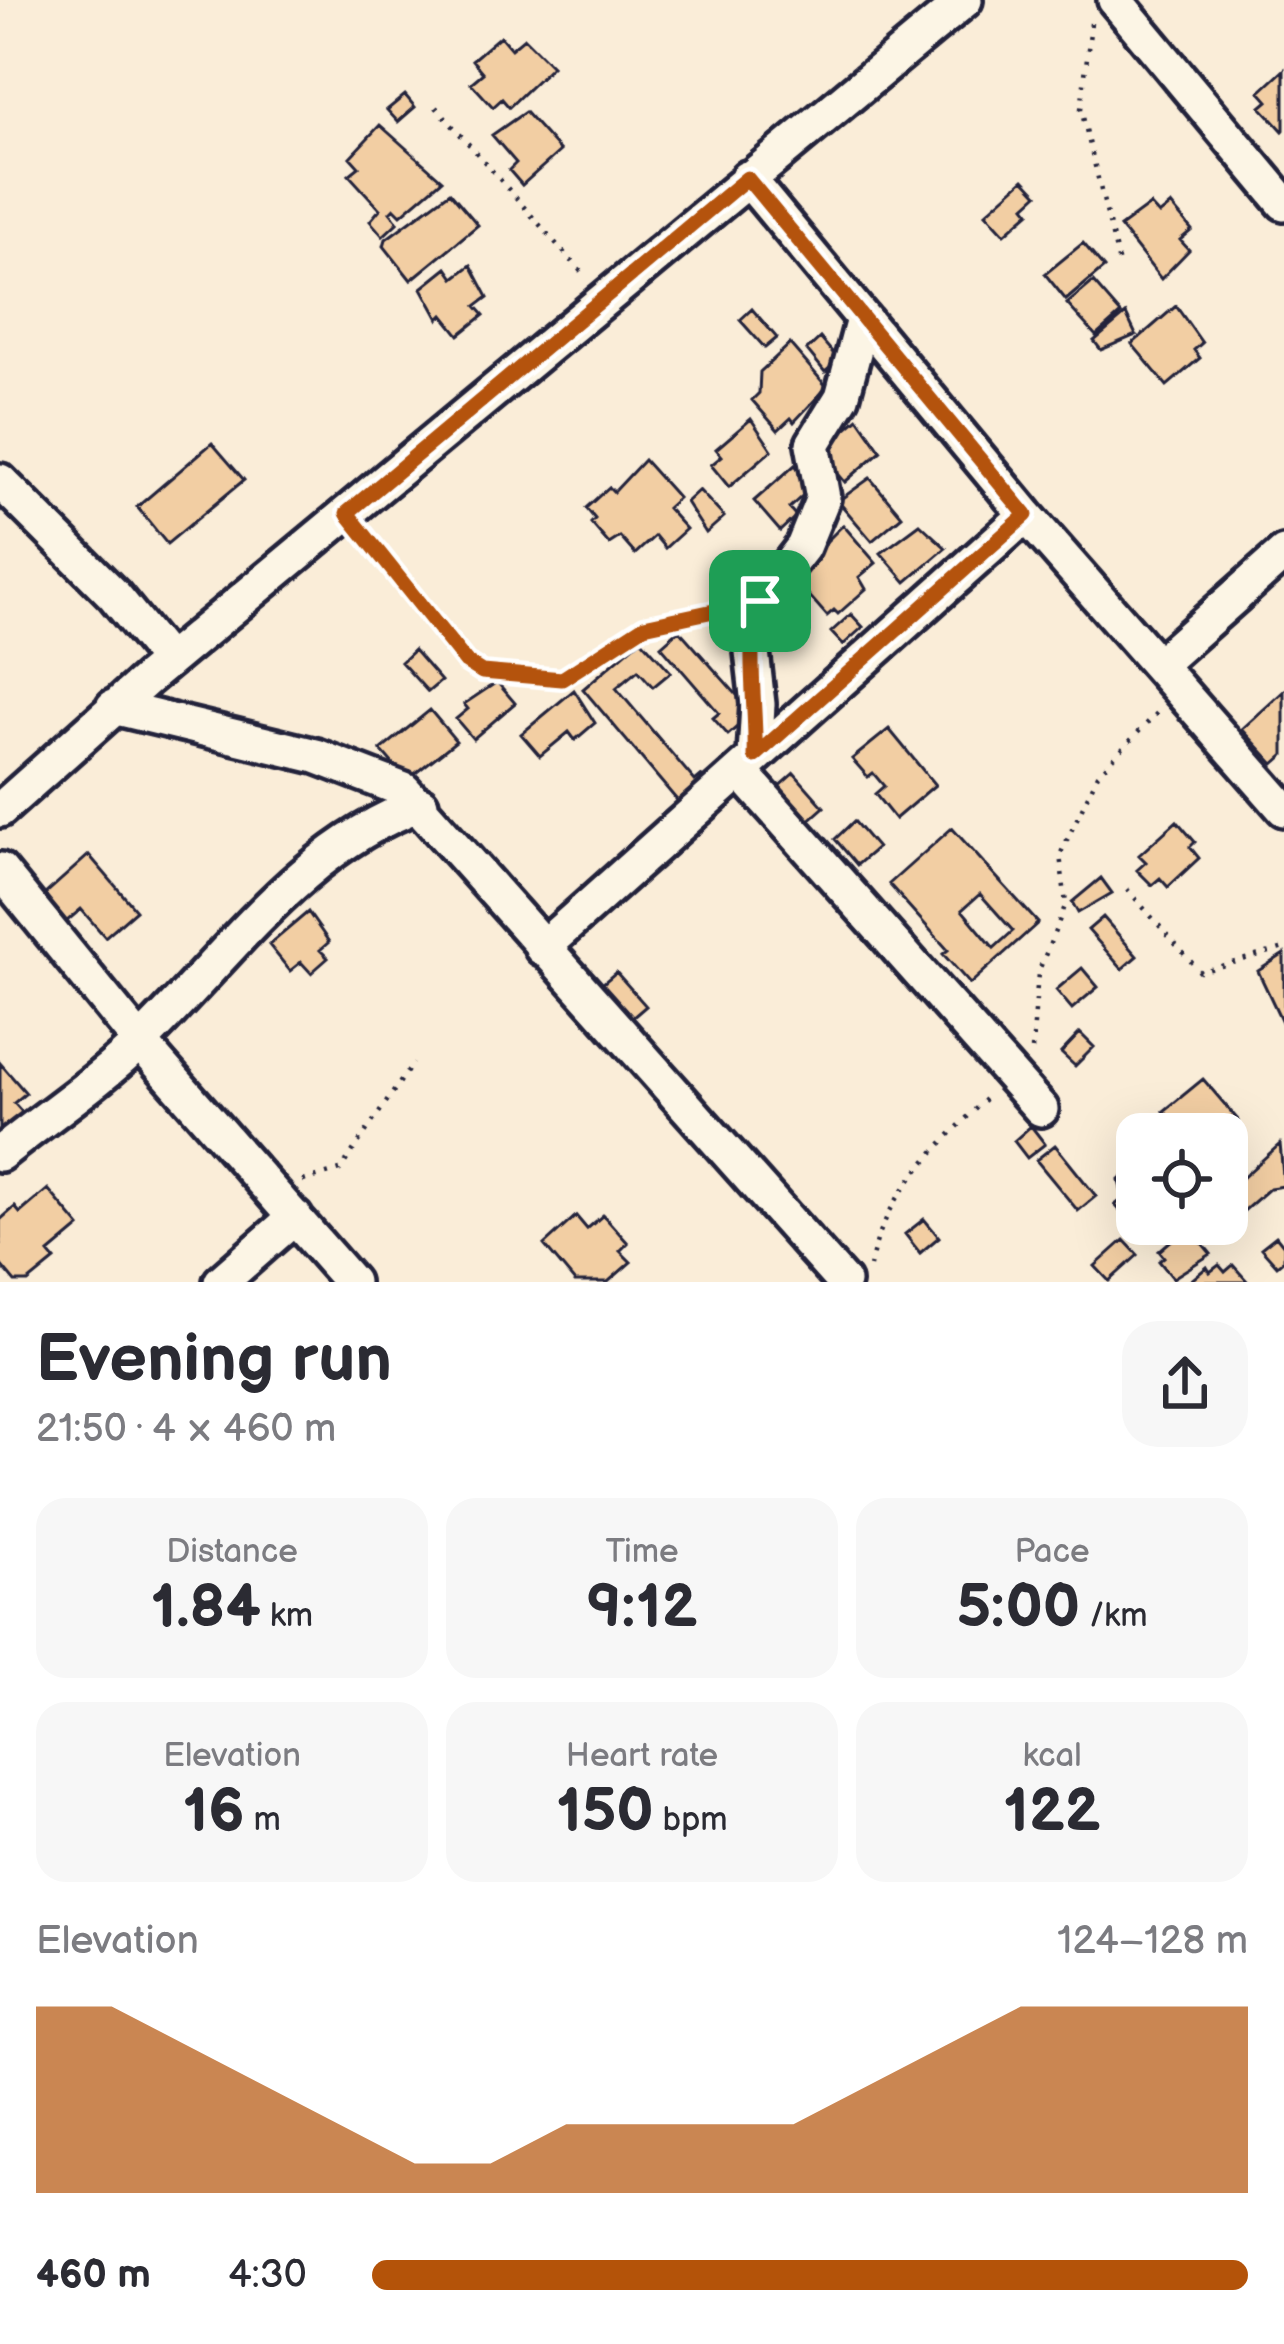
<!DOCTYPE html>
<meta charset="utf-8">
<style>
:root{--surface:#fff;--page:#f7f7f7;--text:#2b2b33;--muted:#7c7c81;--accent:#b45309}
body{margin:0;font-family:"Balsamiq Sans",sans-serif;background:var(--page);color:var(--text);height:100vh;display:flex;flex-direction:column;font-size:45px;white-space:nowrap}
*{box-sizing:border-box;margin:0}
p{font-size:39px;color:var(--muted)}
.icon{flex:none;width:66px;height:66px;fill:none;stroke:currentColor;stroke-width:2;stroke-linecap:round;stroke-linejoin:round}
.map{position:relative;height:1282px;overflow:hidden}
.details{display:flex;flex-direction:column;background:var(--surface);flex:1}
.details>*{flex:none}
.controls{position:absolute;left:1116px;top:1113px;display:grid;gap:24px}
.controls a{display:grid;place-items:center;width:132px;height:132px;border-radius:24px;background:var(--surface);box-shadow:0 12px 48px #0002;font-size:60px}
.pin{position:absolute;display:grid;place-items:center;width:102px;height:102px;color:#fff;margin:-51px;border-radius:24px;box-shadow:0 6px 18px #0006}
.round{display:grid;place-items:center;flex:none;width:126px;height:126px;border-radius:36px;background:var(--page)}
.summary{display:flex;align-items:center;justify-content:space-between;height:204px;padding:0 36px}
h1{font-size:66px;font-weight:700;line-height:90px}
.stats{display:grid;grid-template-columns:repeat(3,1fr);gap:18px;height:204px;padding:12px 36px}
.stats div{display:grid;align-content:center;border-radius:30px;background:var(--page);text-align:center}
.stats b{font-size:60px;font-weight:700}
.stats small{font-size:33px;font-weight:400}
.stats p{font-size:33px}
.chart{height:336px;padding:24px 36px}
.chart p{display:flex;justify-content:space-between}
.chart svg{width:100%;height:216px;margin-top:12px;fill:var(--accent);opacity:.7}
ul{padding:0 36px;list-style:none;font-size:39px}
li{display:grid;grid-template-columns:192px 144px 1fr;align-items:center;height:90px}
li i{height:30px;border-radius:15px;background:var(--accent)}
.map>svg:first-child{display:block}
</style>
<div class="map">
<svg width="1284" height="1282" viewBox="0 0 1284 1282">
<rect width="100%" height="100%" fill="#faedd8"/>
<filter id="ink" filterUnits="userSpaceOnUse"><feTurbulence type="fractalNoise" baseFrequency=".00833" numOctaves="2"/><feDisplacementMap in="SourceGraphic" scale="24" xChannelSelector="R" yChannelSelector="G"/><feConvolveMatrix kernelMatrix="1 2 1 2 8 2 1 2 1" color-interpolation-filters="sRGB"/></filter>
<g filter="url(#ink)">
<!-- building -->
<path fill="#f2cea3" stroke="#22223b" stroke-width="3" fill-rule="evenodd" d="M500,36L511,49L524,38L552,66L509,107L502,99L493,107L471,83L483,73L472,60Z
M1284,70V130L1283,131L1261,107L1268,101L1260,92Z
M405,95L415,107L398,122L387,110Z
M525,112L560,151L522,185L509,170L516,163L492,135Z
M380,125L442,180L401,215L394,208L390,212L398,222L383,236L370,221L380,209L349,175L359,167L350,157Z
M1024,179L1038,194L1025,206L1030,212L1005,234L986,213Z
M450,192L478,225L411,280L384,246L386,239Z
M1150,205L1159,215L1171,205L1192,230L1180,240L1189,250L1161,279L1120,227Z
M1083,243L1104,268L1066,300L1045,274Z
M471,265L488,297L476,306L484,315L459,335L443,315L439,319L422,288L447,268L454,278Z
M1093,282L1121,314L1096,336L1067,304Z
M1176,306L1202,343L1194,350L1200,358L1167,386L1132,344Z
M752,309L777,338L765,348L740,320Z
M1126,314L1136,335L1101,350L1094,341Z
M820,338L839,360L825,372L807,350Z
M790,344L827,387L794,422L791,418L778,430L752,400L759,393L760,372Z
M858,418L881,451L845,482L819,451Z
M751,419L772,450L729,487L711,465L722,456L716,449Z
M212,443L244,480L167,544L137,507Z
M644,460L678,498L667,508L686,529L665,548L655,536L635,554L620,537L609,544L591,523L595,519L586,508L609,487L614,492Z
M795,465L813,486L789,508L796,516L780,531L754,501Z
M870,478L902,516L872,541L838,501Z
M699,490L724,517L706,533L686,502Z
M920,524L946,548L906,582L881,553Z
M843,525L876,563L859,577L866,589L838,614L834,610L827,616L792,576Z
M851,614L863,627L843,645L831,632Z
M679,630L753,713L728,735L713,718L719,713L661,646Z
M641,639L671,672L653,687L638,670L616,688L695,781L701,776L712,790L687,812L583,689Z
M414,650L441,681L428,692L401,662Z
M497,682L515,703L473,739L456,719L468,709L464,704Z
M574,690L595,723L575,740L569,732L540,756L521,734Z
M1284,691V755L1274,764L1242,729Z
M430,710L456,741L407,780L381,750Z
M889,729L935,785L895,819L875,794L884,786L873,773L868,777L852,759Z
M794,773L824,807L806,823L776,789Z
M854,821L877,848L857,865L835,839Z
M1177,821L1195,842L1190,847L1199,858L1168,887L1160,878L1152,885L1137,870L1146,862L1139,855Z
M952,828L1038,923L970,984L943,954L948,950L889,884ZM980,894L1013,931L994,948L962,910Z
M89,855L136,910L105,937L81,909L66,922L43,896Z
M1101,878L1112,893L1078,913L1072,902Z
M308,912L329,942L320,950L328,958L311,973L301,962L290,971L269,945Z
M1103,917L1137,956L1122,969L1088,930Z
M1284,954V1026L1258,971Z
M1082,968L1098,987L1072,1009L1056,990Z
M616,972L646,1006L624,1025L595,990Z
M1080,1033L1094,1047L1075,1066L1061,1053Z
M0,1063L26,1093L14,1103L23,1113L0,1133Z
M1203,1079L1239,1121L1222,1134L1217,1129L1183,1134L1164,1111Z
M1031,1126L1045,1144L1027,1158L1014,1141Z
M1280,1144L1284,1186L1270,1188L1237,1217L1227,1206V1192Z
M1055,1145L1096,1196L1078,1211L1036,1160Z
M1137,1165V1222L1133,1225L1115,1205L1123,1199L1119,1180Z
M48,1189L80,1227L49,1253L55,1260L28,1282H15L0,1264V1220L15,1207L20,1213Z
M603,1215L628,1243L620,1251L631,1262L608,1282H575L544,1245L576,1216L587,1229Z
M924,1219L939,1237L920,1253L905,1234Z
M1188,1226L1211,1254L1173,1278L1159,1261L1164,1257L1159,1251Z
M1276,1236L1284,1246V1260L1277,1266L1261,1248Z
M1124,1240L1138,1255L1109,1281L1095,1266Z
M1219,1265L1225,1272L1233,1265L1248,1282H1189L1207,1267L1210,1272Z"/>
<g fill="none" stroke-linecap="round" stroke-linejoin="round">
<defs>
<path id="minor" d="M1115,0L1284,203
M747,178L1026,515L1284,809
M0,481L114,595L168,661
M1160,663L1284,553
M113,707L316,756L404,790L843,1282
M755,756L758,704L750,634L757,606L803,547L823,498L813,444L842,397L863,319
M740,771L1041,1109
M0,810L148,678L965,0
M0,870L140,1042L351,1282
M542,948L1026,515
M0,1154C47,1116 100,1081 143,1039C228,956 304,845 421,804
M221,1282L295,1217"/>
</defs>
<!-- minor casing -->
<use href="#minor" stroke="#22223b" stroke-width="42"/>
<!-- path -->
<path stroke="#22223b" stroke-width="4.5" stroke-dasharray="3 9" stroke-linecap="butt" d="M1091,23L1081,109L1119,264
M436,107L583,274
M365,536L467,662L482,672L561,679L644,626L722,609
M1127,889L1200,972L1284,948
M1032,1050L1038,973L1066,904L1060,855L1098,774L1158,712
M303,1181L340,1170L413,1063
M870,1267C884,1193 937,1149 987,1097"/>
<!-- minor -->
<use href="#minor" stroke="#fcf5e5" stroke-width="33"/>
</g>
</g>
<g fill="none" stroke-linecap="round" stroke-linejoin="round" filter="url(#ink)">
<defs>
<path id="route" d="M747,178L1026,515L755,756C757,712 744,637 760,601L644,626L562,679L482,672L466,662L347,513Z"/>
</defs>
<!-- route casing -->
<use href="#route" stroke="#fff" stroke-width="24"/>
<!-- route -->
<use href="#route" stroke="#b45309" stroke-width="15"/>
</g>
</svg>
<div class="controls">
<a><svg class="icon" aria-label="locate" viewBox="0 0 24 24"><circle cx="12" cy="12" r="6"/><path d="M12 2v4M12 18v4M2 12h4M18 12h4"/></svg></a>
</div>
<div class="pin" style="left:760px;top:601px;background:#1e9e55"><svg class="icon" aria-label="arrive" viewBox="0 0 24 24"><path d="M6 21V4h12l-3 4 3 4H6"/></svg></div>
</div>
<section class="details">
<div class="summary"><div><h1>Evening run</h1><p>21:50 · 4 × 460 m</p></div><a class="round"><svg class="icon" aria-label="share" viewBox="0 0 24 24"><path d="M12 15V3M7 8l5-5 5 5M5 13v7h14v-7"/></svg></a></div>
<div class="stats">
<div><p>Distance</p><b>1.84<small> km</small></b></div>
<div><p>Time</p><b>9:12</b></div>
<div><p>Pace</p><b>5:00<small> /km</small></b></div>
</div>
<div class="stats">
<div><p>Elevation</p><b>16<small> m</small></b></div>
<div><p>Heart rate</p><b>150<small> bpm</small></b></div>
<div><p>kcal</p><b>122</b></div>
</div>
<div class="chart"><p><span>Elevation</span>124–128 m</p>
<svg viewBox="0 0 160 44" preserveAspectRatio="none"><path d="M0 44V6L10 6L20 14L30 22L40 30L50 38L60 38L70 30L80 30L90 30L100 30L110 22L120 14L130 6L140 6L150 6L160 6V44z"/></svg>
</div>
<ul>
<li><b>460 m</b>4:30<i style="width:100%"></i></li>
</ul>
</section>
